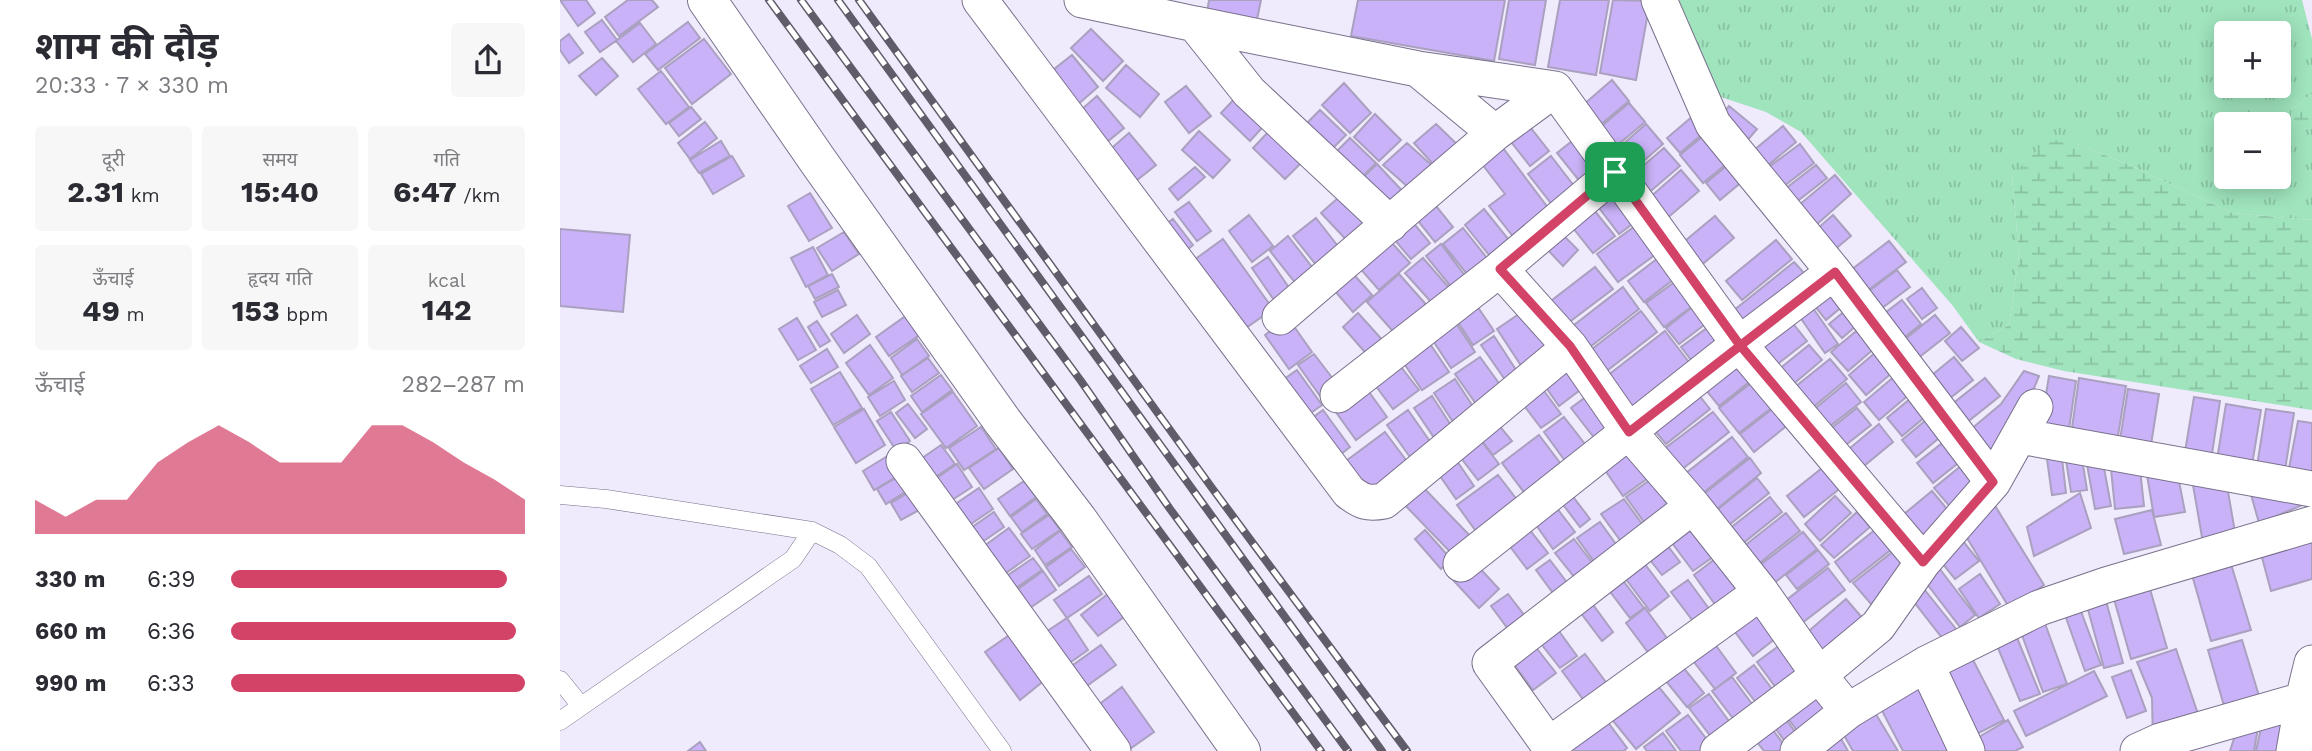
<!DOCTYPE html>
<html lang="hi">
<meta charset="utf-8">
<style>
:root{--surface:#fff;--page:#f7f7f7;--text:#2b2b33;--muted:#7c7c81;--accent:#d34368}
body{margin:0;font-family:"Work Sans","Noto Sans Devanagari",sans-serif;background:var(--page);color:var(--text);height:100vh;display:flex;flex-direction:column;font-size:26px;white-space:nowrap}
*{box-sizing:border-box;margin:0}
p{font-size:23px;color:var(--muted)}
.icon{flex:none;width:38px;height:38px;fill:none;stroke:currentColor;stroke-width:2;stroke-linecap:round;stroke-linejoin:round}
.map{position:relative;flex:1;overflow:hidden}
.details{display:flex;flex-direction:column;background:var(--surface);width:560px}
.details>*{flex:none}
.fabs{position:absolute;left:1654px;top:21px;display:grid;gap:14px}
.fabs a{display:grid;place-items:center;width:77px;height:77px;border-radius:7px;background:var(--surface);box-shadow:0 4px 18px #0003;font-size:35px}
.pin{position:absolute;display:grid;place-items:center;width:60px;height:60px;color:#fff;margin:-30px;border-radius:14px;box-shadow:0 4px 10px #0006}
.round{display:grid;place-items:center;flex:none;width:74px;height:74px;border-radius:7px;background:var(--page)}
.headline{display:flex;align-items:center;justify-content:space-between;height:119px;padding:0 35px}
h1{font-size:38px;font-weight:700;line-height:52px}
.figures{display:grid;grid-template-columns:repeat(3,1fr);gap:10px;height:119px;padding:7px 35px}
.figures div{display:grid;align-content:center;border-radius:7px;background:var(--page);text-align:center}
.figures b{font-size:30px;font-weight:700}
.figures small{font-size:19px;font-weight:400}
.figures p{font-size:19px}
.chart{height:196px;padding:14px 35px}
.chart p{display:flex;justify-content:space-between}
.chart svg{width:100%;height:126px;margin-top:7px;fill:var(--accent);opacity:.7}
ul{padding:0 35px;list-style:none;font-size:23px}
li{display:grid;grid-template-columns:112px 84px 1fr;align-items:center;height:52px}
li i{height:18px;border-radius:9px;background:var(--accent)}
main{display:flex;flex:1;min-height:0}
.map>svg:first-child{display:block}
</style>
<main>
<section class="details">
<div class="headline"><div><h1>शाम की दौड़</h1><p>20:33 · 7 × 330 m</p></div><a class="round"><svg class="icon" aria-label="share" viewBox="0 0 24 24"><path d="M12 15V3M7 8l5-5 5 5M5 13v7h14v-7"/></svg></a></div>
<div class="figures">
<div><p>दूरी</p><b>2.31<small> km</small></b></div>
<div><p>समय</p><b>15:40</b></div>
<div><p>गति</p><b>6:47<small> /km</small></b></div>
</div>
<div class="figures">
<div><p>ऊँचाई</p><b>49<small> m</small></b></div>
<div><p>हृदय गति</p><b>153<small> bpm</small></b></div>
<div><p>kcal</p><b>142</b></div>
</div>
<div class="chart"><p><span>ऊँचाई</span>282–287 m</p>
<svg viewBox="0 0 160 44" preserveAspectRatio="none"><path d="M0 44V32L10 38L20 32L30 32L40 19L50 12L60 6L70 12L80 19L90 19L100 19L110 6L120 6L130 12L140 19L150 25L160 32V44z"/></svg>
</div>
<ul>
<li><b>330 m</b>6:39<i style="width:94%"></i></li>
<li><b>660 m</b>6:36<i style="width:97%"></i></li>
<li><b>990 m</b>6:33<i style="width:100%"></i></li>
</ul>
</section>
<div class="map">
<svg width="1752" height="751" viewBox="0 0 1752 751">
<defs>
<pattern id="grass-tufts" width="24" height="20" patternUnits="userSpaceOnUse" patternTransform="scale(1.75)"><rect width="24" height="20" fill="#9fe4bd"/><path d="M3 7l-1-3M5 7V3M7 7l1-3M15 17l-1-3M17 17v-4M19 17l1-3" fill="none" stroke="#88c2a2"/></pattern>
<pattern id="wetland-marsh" width="20" height="14" patternUnits="userSpaceOnUse" patternTransform="scale(1.75)"><rect width="20" height="14" fill="#9fe4bd"/><path d="M1 5h8M5 5V1M11 12h8M15 12V8" fill="none" stroke="#88c2a2"/></pattern>
</defs>
<rect width="100%" height="100%" fill="#f0eafd"/>
<!-- grass -->
<path fill="url(#grass-tufts)" fill-rule="evenodd" d="M1112,0H1742L1752,39V94L1732,109L1730,127L1752,129V220L1672,213L1565,163L1517,144L1452,176L1459,255L1449,325L1419,342L1393,306L1241,132L1206,112L1155,95ZM1666,33H1718V86H1666ZM1666,124H1718V177H1666Z"/>
<!-- wetland -->
<path fill="url(#wetland-marsh)" d="M1752,94V129L1730,128L1732,109Z
M1488,139L1517,144L1565,163L1672,213L1752,220V410L1504,371L1456,359L1419,342L1449,325L1459,255L1452,176Z"/>
<!-- building -->
<path fill="#c9b2f7" stroke="#aaa0bf" stroke-width="2" d="M0,0H26L35,13L18,26Z
M68,0H92L98,7L59,36L45,17Z
M649,0H701L695,29L646,19Z
M798,0H945L934,61L791,36Z
M949,0H986L975,65L939,59Z
M1000,0H1049L1036,75L988,67Z
M1053,0L1090,1L1076,80L1040,73Z
M42,20L57,40L40,52L25,32Z
M128,22L140,38L98,70L85,54Z
M80,23L96,44L73,62L56,41Z
M531,29L563,61L543,81L511,48Z
M9,34L23,53L9,63L0,50V41Z
M144,39L171,74L132,104L105,68Z
M512,55L538,87L516,106L488,74Z
M42,58L58,76L36,95L19,76Z
M566,65L599,94L580,117L546,88Z
M101,71L129,107L106,124L78,89Z
M1052,80L1069,101L1040,125L1023,105Z
M784,83L811,113L790,133L762,105Z
M626,86L651,116L629,133L605,102Z
M681,92L710,119L690,141L661,113Z
M537,96L564,128L541,147L514,116Z
M1069,103L1085,122L1053,149L1037,130Z
M1169,106L1197,129L1185,143L1158,120Z
M131,107L141,119L119,136L109,123Z
M760,110L786,135L764,157L738,132Z
M1140,110L1153,125L1120,153L1107,138Z
M815,114L841,140L819,161L794,137Z
M963,118L989,151L970,166L944,133Z
M145,122L157,138L130,159L118,143Z
M876,124L903,150L881,173L854,143Z
M1086,124L1103,144L1070,173L1053,153Z
M1223,126L1236,142L1206,167L1193,151Z
M712,128L745,159L725,179L693,148Z
M1153,128L1176,156L1143,183L1120,155Z
M639,131L670,160L653,178L622,150Z
M569,133L596,165L572,184L546,153Z
M1021,134L1050,171L1026,189L997,153Z
M790,138L816,163L794,185L768,160Z
M161,141L170,156L139,173L130,160Z
M847,143L878,171L856,194L823,165Z
M1240,144L1254,163L1220,189L1205,170Z
M943,148L995,217L959,244L929,206L945,194L922,164Z
M1104,148L1120,166L1086,195L1070,177Z
M172,156L184,176L153,194L141,174Z
M991,156L1021,195L998,212L968,174Z
M1176,158L1190,175L1160,200L1146,183Z
M817,164L850,199L830,218L797,183Z
M1256,165L1267,178L1231,206L1220,193Z
M635,167L645,177L618,200L609,189Z
M1121,170L1139,191L1106,219L1088,199Z
M1275,175L1291,194L1256,225L1239,205Z
M1050,181L1079,219L1059,234L1030,196Z
M788,189L823,224L795,249L761,213Z
M250,193L272,228L249,241L228,206Z
M868,196L893,227L875,242L850,211Z
M1026,200L1055,236L1033,253L1005,218Z
M629,202L651,231L637,241L615,212Z
M924,209L949,240L929,255L905,225Z
M846,214L870,243L851,259L826,230Z
M689,215L713,246L692,262L669,231Z
M1273,215L1291,236L1267,256L1249,236Z
M1155,216L1174,238L1139,267L1120,245Z
M756,218L784,254L761,271L733,236Z
M613,219L633,245L619,256L598,230Z
M1082,221L1103,249L1058,282L1037,254Z
M903,228L927,258L907,274L883,244Z
M0,229L70,235L63,312L0,306Z
M999,231L1018,250L1003,266L984,246Z
M284,232L299,254L272,271L257,248Z
M823,233L850,263L819,290L792,259Z
M728,236L759,276L741,290L710,251Z
M663,239L713,309L680,332L630,263Z
M1216,240L1232,259L1182,300L1166,281Z
M1329,241L1346,262L1303,294L1287,273Z
M881,244L906,277L892,288L866,256Z
M253,247L268,275L246,287L231,258Z
M1106,252L1122,273L1084,302L1068,281Z
M708,257L732,292L716,303L692,268Z
M863,258L890,289L873,304L845,273Z
M1234,262L1254,284L1187,332L1173,311Z
M1035,267L1053,289L1004,326L987,304Z
M788,268L812,295L793,312L769,284Z
M1337,270L1350,287L1314,314L1301,297Z
M272,274L279,287L255,299L248,286Z
M839,274L870,309L838,337L807,302Z
M1123,276L1141,300L1104,327L1086,303Z
M1273,279L1290,300L1266,320L1249,299Z
M1063,287L1079,309L1026,350L1009,329Z
M1362,288L1377,308L1362,319L1347,299Z
M278,290L286,305L262,317L254,302Z
M913,300L934,331L913,345L892,313Z
M1342,300L1361,324L1340,341L1321,316Z
M1248,301L1278,344L1265,353L1235,310Z
M1135,305L1148,322L1119,344L1106,328Z
M1291,306L1303,320L1282,338L1269,324Z
M1081,311L1097,332L1044,373L1027,353Z
M962,312L990,353L964,370L937,329Z
M798,313L826,344L810,358L783,327Z
M890,314L915,352L891,368L866,330Z
M297,315L310,334L284,353L271,334Z
M347,315L361,334L329,356L316,337Z
M1375,315L1390,333L1353,362L1339,344Z
M237,318L256,350L238,360L219,329Z
M728,318L752,352L729,369L705,335Z
M257,321L270,341L260,347L248,327Z
M1231,321L1247,341L1214,367L1199,348Z
M1306,323L1322,342L1288,371L1271,352Z
M1151,325L1168,347L1138,369L1121,347Z
M1401,327L1419,348L1402,361L1385,341Z
M1105,331L1138,374L1082,420L1047,376Z
M864,335L889,372L862,390L837,353Z
M934,336L960,376L948,384L921,345Z
M357,339L369,356L342,375L331,358Z
M310,345L333,378L309,395L286,363Z
M1249,345L1262,360L1231,386L1218,370Z
M1323,346L1340,366L1306,395L1289,375Z
M267,349L278,367L251,383L240,366Z
M1173,351L1194,378L1159,406L1137,379Z
M754,354L780,388L763,400L738,365Z
M920,357L946,393L921,411L895,374Z
M1394,357L1413,380L1380,406L1361,384Z
M368,358L379,373L352,392L341,376Z
M834,358L859,390L833,409L809,377Z
M1008,358L1028,384L999,406L980,379Z
M1270,359L1287,379L1252,408L1235,387Z
M737,370L762,405L745,417L720,382Z
M1342,370L1357,388L1319,420L1304,402Z
M1464,371L1479,376L1462,417L1422,465L1410,430L1441,404Z
M280,372L302,408L273,425L251,389Z
M381,375L392,390L362,412L351,396Z
M1489,376L1516,381L1508,436L1480,432Z
M1199,377L1219,402L1179,433L1159,408Z
M1425,378L1440,396L1401,427L1386,409Z
M1519,378L1566,386L1557,442L1511,435Z
M895,379L920,417L899,431L874,393Z
M976,380L1001,414L981,428L956,395Z
M334,381L345,400L320,416L308,397Z
M1286,383L1301,402L1265,430L1251,412Z
M804,385L827,417L796,440L773,408Z
M1134,389L1150,409L1106,444L1089,424Z
M1568,389L1599,394L1590,451L1559,446Z
M1035,390L1058,422L1036,440L1011,408Z
M393,392L417,426L386,448L361,414Z
M1356,394L1371,412L1342,436L1327,418Z
M872,396L896,433L879,445L854,408Z
M1634,397L1660,401L1650,467L1623,464Z
M1220,403L1234,420L1194,452L1180,434Z
M348,404L367,429L355,438L336,413Z
M1666,404L1701,410L1691,471L1656,466Z
M1297,408L1311,425L1278,451L1264,434Z
M304,409L325,445L296,463L274,427Z
M1706,409L1734,413L1725,470L1697,466Z
M763,410L790,447L772,461L744,424Z
M848,410L876,450L855,464L827,425Z
M331,412L350,441L336,450L317,421Z
M1153,412L1169,432L1121,470L1104,449Z
M1371,416L1385,433L1356,457L1342,440Z
M932,417L952,441L933,455L914,431Z
M1004,417L1032,453L1011,469L984,432Z
M1738,421L1752,423V483L1727,479Z
M1319,424L1333,442L1299,470L1284,453Z
M421,427L436,449L404,470L389,448Z
M912,429L939,464L918,480L891,445Z
M825,432L849,464L806,496L782,464Z
M979,435L1010,476L972,503L942,463Z
M1172,437L1188,457L1138,497L1121,477Z
M1386,440L1402,460L1373,483L1357,463Z
M381,445L395,464L365,484L352,465Z
M1064,445L1088,478L1063,496L1040,463Z
M439,448L453,469L424,489L409,468Z
M1501,450L1506,493L1492,495L1486,452Z
M890,451L914,486L896,499L871,463Z
M1521,452L1527,490L1511,492L1505,454Z
M329,455L341,474L314,490L303,471Z
M1542,457L1551,506L1535,509L1526,459Z
M1190,458L1201,473L1152,513L1140,497Z
M1550,459L1579,460L1584,506L1555,509Z
M1271,461L1288,482L1244,517L1227,496Z
M1407,461L1417,474L1398,516L1374,488Z
M397,464L412,487L383,506L368,484Z
M1616,466L1625,512L1594,517L1586,469Z
M341,475L350,489L326,504L317,489Z
M938,475L965,510L923,541L897,505Z
M1197,478L1209,493L1164,529L1152,514Z
M1090,480L1115,515L1091,532L1066,497Z
M1666,480L1676,538L1643,543L1633,485Z
M464,481L476,497L450,516L438,499Z
M857,481L916,542L898,560L839,499Z
M1688,484L1752,501L1699,523Z
M419,488L433,509L402,530L388,509Z
M1008,490L1030,519L1020,527L998,498Z
M351,491L361,509L341,520L331,503Z
M1372,491L1397,521L1363,549L1338,519Z
M1520,493L1531,528L1474,556L1467,527Z
M1275,496L1291,513L1260,541L1245,524Z
M1429,496L1484,585L1450,609L1407,538Z
M1210,497L1222,512L1177,548L1164,533Z
M476,499L487,514L462,532L451,517Z
M990,499L1015,532L993,549L969,515Z
M1064,499L1090,535L1068,551L1041,514Z
M1592,510L1601,545L1564,554L1555,519Z
M434,512L444,527L412,549L402,534Z
M1297,512L1310,527L1274,558L1261,545Z
M1226,513L1240,531L1197,565L1183,547Z
M489,515L500,530L472,549L461,534Z
M962,520L988,553L967,569L942,536Z
M1040,522L1066,558L1043,574L1017,538Z
M1128,524L1153,557L1133,571L1109,539Z
M1321,525L1337,545L1290,582L1275,562Z
M449,528L470,556L436,580L416,552Z
M865,530L891,559L881,569L855,539Z
M500,531L512,547L485,565L475,550Z
M1243,532L1257,549L1213,584L1199,566Z
M1398,535L1419,561L1395,579L1374,553Z
M1752,536V579L1711,591L1700,550Z
M1014,539L1041,574L1023,588L995,553Z
M1104,541L1120,562L1102,575L1086,555Z
M511,549L525,567L499,586L486,567Z
M1258,550L1269,564L1237,589L1226,575Z
M1335,550L1352,570L1317,611L1293,583Z
M473,558L482,570L450,592L441,580Z
M1155,559L1181,593L1159,610L1134,575Z
M990,560L1015,593L1001,604L976,570Z
M914,562L939,589L919,608L894,581Z
M1084,563L1109,596L1090,611L1065,578Z
M1671,564L1691,630L1651,641L1632,575Z
M1268,568L1285,590L1242,623L1225,601Z
M1379,568L1415,615L1400,627L1364,580Z
M483,571L496,590L464,612L451,594Z
M1058,574L1084,608L1070,618L1045,585Z
M1420,574L1440,604L1419,618L1399,589Z
M529,576L542,594L507,618L494,600Z
M1128,580L1155,617L1139,629L1111,592Z
M1360,584L1396,629L1383,639L1347,593Z
M1590,589L1607,648L1571,659L1554,599Z
M549,593L564,617L538,636L521,615Z
M948,594L971,624L954,637L931,606Z
M1026,595L1053,632L1042,641L1014,604Z
M1286,599L1311,628L1269,664L1243,636Z
M1546,601L1563,663L1544,668L1527,606Z
M1189,602L1216,638L1193,656L1166,620Z
M1519,606L1541,665L1525,671L1504,612Z
M1085,608L1115,649L1096,663L1066,623Z
M507,618L528,650L505,666L483,634Z
M1483,618L1507,684L1483,692L1459,627Z
M996,627L1017,656L1000,668L978,640Z
M1453,628L1480,694L1460,701L1433,636Z
M458,629L491,675L460,700L425,652Z
M1149,636L1176,673L1155,689L1127,653Z
M1682,640L1703,709L1668,720L1648,650Z
M971,641L996,673L973,690L949,658Z
M541,645L556,665L521,690L506,670Z
M1220,645L1245,679L1222,696L1197,662Z
M1616,649L1641,723L1593,743L1592,698L1577,662Z
M1025,654L1054,693L1031,710L1002,671Z
M1412,658L1444,720L1407,739L1375,677Z
M1118,661L1144,693L1127,707L1101,675Z
M1194,665L1221,701L1204,713L1177,678Z
M1571,670L1586,711L1567,718L1552,677Z
M1534,671L1547,696L1466,736L1454,711Z
M1089,675L1120,713L1076,749L1045,711Z
M1172,677L1201,716L1182,730L1152,691Z
M1364,680L1397,745L1386,751H1343L1318,703Z
M1261,685L1279,710L1242,737L1224,713Z
M562,687L594,732L567,751L529,712Z
M1149,694L1177,732L1158,746L1129,708Z
M1220,711L1241,740L1230,748L1209,720Z
M1314,711L1338,751H1293L1281,730Z
M1128,715L1155,750L1153,751H1121L1106,731Z
M1044,717L1067,748L1064,751H1015L1009,743Z
M1703,719L1731,724L1725,751H1696Z
M1448,720L1463,747L1455,751H1411L1407,744Z
M1699,722L1694,751H1670L1676,732Z
M1209,725L1228,750L1226,751H1204L1193,737Z
M1277,732L1288,751H1246Z
M1103,733L1116,751H1087L1084,747Z
M140,742L146,751H128Z"/>
<g fill="none" stroke-linecap="round" stroke-linejoin="round">
<defs>
<path id="service" d="M0,495L46,499L252,531L280,545L308,566L442,751
M0,680L21,706
M0,721L233,559L252,531"/>
<path id="minor" d="M420,0L789,492C802,502 808,504 824,501L1010,347
M522,0L635,24
M1099,0L1153,124L1274,272L1433,482
M859,70L935,133
M830,224L689,92L635,24L858,69L995,89L1179,344L1363,562
M940,269L1010,347L1069,432L1133,506L1201,592L1259,675L1288,711
M720,317L935,133L995,89
M778,395L940,269L1055,172
M1460,436L1752,489
M344,461L553,751
M901,564L1179,344L1274,272
M1366,664L1407,751
M989,745L1201,592
M993,751L930,663L1133,506
M1158,751L1259,675L1318,626L1363,562L1433,482L1475,407
M1238,751L1288,711L1366,664L1479,608L1546,585L1752,524
M1578,751L1600,741L1743,700
M1734,751L1743,700L1752,663"/>
<path id="tertiary" d="M147,0L258,161L443,422L518,520L681,751"/>
</defs>
<!-- service casing -->
<use href="#service" stroke="#79708c" stroke-width="19"/>
<!-- minor casing -->
<use href="#minor" stroke="#79708c" stroke-width="37"/>
<!-- tertiary casing -->
<use href="#tertiary" stroke="#79708c" stroke-width="40"/>
<!-- service -->
<use href="#service" stroke="#fff" stroke-width="18"/>
<!-- minor -->
<use href="#minor" stroke="#fff" stroke-width="35"/>
<!-- tertiary -->
<use href="#tertiary" stroke="#fff" stroke-width="38"/>
<defs>
<path id="rail" d="M209,0L761,751
M241,0L521,381L610,509L788,751
M278,0L822,751
M299,0L652,488L847,751"/>
</defs>
<!-- rail casing -->
<use href="#rail" stroke="#605c69" stroke-width="8"/>
<!-- rail -->
<use href="#rail" stroke="#fff" stroke-width="5" stroke-dasharray="16" stroke-linecap="butt"/>
</g>
<g fill="none" stroke-linecap="round" stroke-linejoin="round">
<defs>
<path id="route" d="M1055,172L940,269L1010,346L1069,432L1275,272L1433,482L1363,562L1179,344L1055,172"/>
</defs>
<!-- route casing -->
<use href="#route" stroke="#fff" stroke-width="14"/>
<!-- route -->
<use href="#route" stroke="#d34368" stroke-width="9"/>
</g>
</svg>
<div class="fabs">
<a>+</a>
<a>−</a>
</div>
<div class="pin" style="left:1055px;top:172px;background:#1e9e55"><svg class="icon" aria-label="arrive" viewBox="0 0 24 24"><path d="M6 21V4h12l-3 4 3 4H6"/></svg></div>
</div>
</main>
